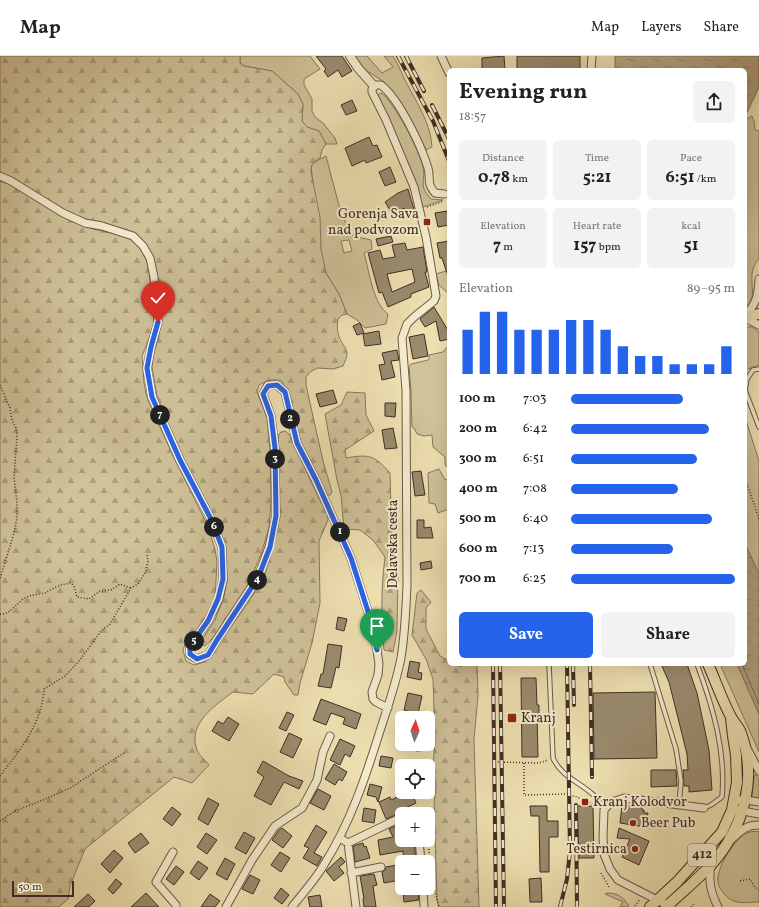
<!DOCTYPE html>
<meta charset="utf-8">
<style>
:root{--surface:#fff;--page:#f2f2f2;--text:#222;--muted:#767676;--line:#e0e0e0;--accent:#2563eb}
body{margin:0;font-family:Vollkorn,serif;background:var(--page);color:var(--text);height:100vh;display:flex;flex-direction:column;font-size:15px;white-space:nowrap}
*{box-sizing:border-box;margin:0}
p{font-size:13px;color:var(--muted)}
.icon{flex:none;width:22px;height:22px;fill:none;stroke:currentColor;stroke-width:2;stroke-linecap:round;stroke-linejoin:round}
.map{position:relative;flex:1;overflow:hidden}
.side{position:absolute;left:447px;top:12px;width:300px;height:598px;display:flex;flex-direction:column;background:var(--surface);border-radius:6px;box-shadow:0 4px 16px #0002}
.side>*{flex:none}
.needle{width:26px;rotate:3deg}
.controls{position:absolute;left:395px;top:655px;display:grid;gap:8px}
.controls a{display:grid;place-items:center;width:40px;height:40px;border-radius:6px;background:var(--surface);box-shadow:0 4px 16px #0002;font-size:20px}
.scale{position:absolute;left:12px;bottom:10px;width:62px;box-sizing:border-box;padding-left:4px;border:2px solid #3e2e26;border-top:0;font-size:11px;line-height:14px;white-space:nowrap;color:#3e2e26;-webkit-text-stroke:3px #f4ebcc;paint-order:stroke}
.pin{position:absolute;display:grid;place-items:center;width:34px;height:34px;color:#fff;margin:-41px -17px;border-radius:50% 50% 50% 0;rotate:-45deg;box-shadow:0 0 4px #0007}
.pin .icon{rotate:45deg}
.km{position:absolute;width:20px;height:20px;margin:-10px;border-radius:50%;background:#222;color:#fff;font-size:11px;line-height:20px;text-align:center}
.round{display:grid;place-items:center;flex:none;width:42px;height:42px;border-radius:6px;background:var(--page)}
.overview{display:flex;align-items:center;justify-content:space-between;height:68px;padding:0 12px}
h1{font-size:22px;font-weight:700;line-height:30px}
.metrics{display:grid;grid-template-columns:repeat(3,1fr);gap:6px;height:68px;padding:4px 12px}
.metrics div{display:grid;align-content:center;border-radius:6px;background:var(--page);text-align:center}
.metrics b{font-size:17px;font-weight:700}
.metrics small{font-size:11px;font-weight:400}
.metrics p{font-size:11px}
.chart{height:112px;padding:8px 12px}
.chart p{display:flex;justify-content:space-between}
.chart svg{width:100%;height:72px;margin-top:4px;stroke:var(--accent);stroke-width:6}
.button{display:flex;gap:8px;margin-top:auto;padding:8px 12px}
.button a{flex:1;height:46px;border-radius:6px;background:var(--accent);color:#fff;font-size:16px;font-weight:700;line-height:46px;text-align:center}
.button a+a{background:var(--page);color:var(--text)}
ul{padding:0 12px;list-style:none;font-size:13px}
li{display:grid;grid-template-columns:64px 48px 1fr;align-items:center;height:30px}
li i{height:10px;border-radius:5px;background:var(--accent)}
header{display:flex;align-items:center;gap:24px;box-sizing:border-box;height:56px;padding:0 20px;background:var(--surface);border-bottom:1px solid var(--line)}
header strong{font-size:19px}
nav{display:flex;gap:22px;margin-inline-start:auto;font-size:14px}
.map>svg:first-child{display:block}
</style>
<header>
<strong>Map</strong>
<nav><a>Map</a><a>Layers</a><a>Share</a></nav>
</header>
<div class="map">
<svg width="759" height="851" viewBox="0 0 759 851">
<defs>
<pattern id="forest-firs" width="22" height="20" patternUnits="userSpaceOnUse"><rect width="22" height="20" fill="#d0c299"/><path d="M5 1l3.5 6h-7zM16 11l3.5 6h-7z" fill="#aa9e7d"/></pattern>
<pattern id="water-ripples" width="26" height="14" patternUnits="userSpaceOnUse"><rect width="26" height="14" fill="#b2a382"/><path d="M2 4q2-2 4 0t4 0M15 11q2-2 4 0t4 0" fill="none" stroke="#92856a"/></pattern>
</defs>
<rect width="100%" height="100%" fill="#eee0b1"/>
<filter id="stains"><feTurbulence type="fractalNoise" baseFrequency=".005" numOctaves="4"/><feColorMatrix values="0 0 0 0 .2 0 0 0 0 .09 0 0 0 0 .02 0 0 0 .5 -.17"/></filter>
<radialGradient id="worn" r=".72"><stop offset=".6" stop-color="#630" stop-opacity="0"/><stop offset="1" stop-color="#630" stop-opacity=".3"/></radialGradient>
<!-- green -->
<path fill="#d0c299" stroke="#877860" fill-rule="evenodd" d="M240,0H310L320,13L304,23V29L312,43V55L315,61L323,67L335,82L337,88H326L319,75L306,71L302,65L303,48L298,38L272,15L244,10L240,7Z
M355,0H367L382,17L393,11L384,0H393C399,9 402,19 407,28C417,47 431,68 432,91L426,94C417,75 402,43 387,29C383,24 377,22 372,18C364,14 360,7 355,0Z
M381,37C394,45 420,96 423,111C425,118 422,128 424,133C425,136 429,140 431,143L443,144L423,151L400,88L377,41L379,38Z
M746,59L747,63L752,60L754,65L755,74L759,75V202C757,206 754,209 753,213C749,227 758,242 745,252Z
M326,100L341,157L353,180L371,184L372,193L364,197C369,214 373,248 388,258L386,268L365,272L357,264L347,258L339,238L326,217L322,201L311,110L313,107ZM349,184L352,195L344,197L341,185Z
M449,214V238L439,229L436,218Z
M745,271H752L759,276V309L748,313L745,316Z
M449,289V413L445,409V401L433,391L432,379L424,380L417,378L414,372L412,371L411,335L409,311L411,308L428,304L429,303V299L443,296Z
M745,361L759,405V518L745,488Z
M439,413L445,424L449,422V453L438,457L435,448L429,447L428,417Z
M720,608H737L759,658V696Z
M756,719L759,723V742L752,741V739L754,722V720Z
M759,775V846C751,846 742,848 734,845C727,843 720,834 718,827C715,813 736,779 750,776C752,775 756,776 759,775Z
M608,837C618,837 625,842 629,851H620L623,846L605,838Z"/>
<!-- forest -->
<path fill="url(#forest-firs)" stroke="#877860" d="M0,0H240V7L244,10L272,15L298,38L303,48L302,65L307,71L319,75L326,88L322,94L320,102C313,106 311,108 311,116L320,161L321,193L326,217L339,238L347,258L342,259L338,263C337,270 337,277 340,283C347,296 350,295 343,310L333,313L317,312L310,316L306,321V329L323,405L332,436L330,439H327C317,419 306,399 298,379C291,361 291,342 282,325C273,322 267,325 259,329L257,336L267,362L270,395L271,445L269,472L261,498L250,525L212,583L205,590L200,587L215,564L224,540L227,524L226,498L218,468L181,398L168,370L157,340L152,311L154,297L159,280L160,266L157,222L134,177L123,173L79,161L65,154L0,116Z
M0,125L10,128L67,163L93,173L120,179L130,183L139,190L147,205L152,237L154,267L150,280L142,300L144,327L147,342L173,400L207,468L215,493L217,506L215,542L204,564L196,576L187,583L183,594L186,605L194,609L205,606L248,547L264,521L270,502L278,472V385L279,378L281,376L285,375L289,378L320,445L327,455L328,464L319,485L320,547L312,587L300,627L298,639H294L285,626L284,621L274,618L253,638L233,636C216,649 187,667 197,694C199,699 205,704 209,709L192,727L174,721L85,793L70,830L68,843L59,851H0Z
M347,336L365,337L366,359L374,375L345,394L346,402C370,398 374,399 390,417L392,487L398,518L397,575L393,596L384,594C381,564 381,532 385,501L373,484L360,474L344,473L341,439L337,424L325,358L341,349Z
M421,534L431,546L426,552V573L440,600L449,605V608H454L461,611L463,608H477L478,639L474,684L479,851H439L437,844L434,748L436,729L433,710L435,685L433,623L426,603L412,579L417,537Z"/>
<!-- water -->
<path fill="url(#water-ripples)" stroke="#84745d" d="M615,0H759V31L745,61V14H615Z
M745,488L759,518V658L737,608H745Z"/>
<g fill="none" stroke-linecap="round" stroke-linejoin="round">
<!-- shore -->
<path stroke="#786854" stroke-width="1" d="M742,608L759,648"/>
</g>
<!-- building -->
<path fill="#9a8b6e" stroke="#3e2e26" fill-rule="evenodd" d="M316,0H342L352,15L342,21L338,14L328,21L324,15L326,13Z
M504,0L505,14H482V2Z
M517,0H580V14H517Z
M352,44L357,55L346,59L341,49Z
M369,81L373,90L377,89L382,101L366,107L365,104L352,110L345,92Z
M390,111L396,126L385,130L379,116Z
M408,133L416,160L408,163L404,152L393,159L385,146L398,137Z
M447,155L449,169L438,171L435,157Z
M391,180L393,186L378,190L376,183Z
M449,185V219L448,220L442,202H440L437,187Z
M405,187L407,194L423,191L427,216H425L429,231L411,238V241L388,251L382,236L379,237L368,197L380,194L383,203L395,201L392,189ZM412,213L415,226L392,236L387,218Z
M434,251L449,276V283L440,285L436,265L425,271L420,263Z
M360,267L364,277L357,279L353,270Z
M379,275L381,288L365,290L363,278Z
M424,278L428,300L413,303L409,281Z
M397,294L399,304L391,305L395,321L382,324L379,309L385,308L382,297Z
M333,334L337,347L320,351L316,338Z
M385,347H396L395,361L385,360Z
M393,372L397,392L385,393L382,374Z
M421,415L425,439L415,440L412,416Z
M417,464H424V472L431,471L433,482H417Z
M431,505L432,512L421,514L420,507Z
M338,561L347,563L344,575L336,573Z
M328,588L342,590L339,612L336,611L331,632L318,630L321,618H323Z
M410,605L420,607L418,616L422,617L421,624L407,621Z
M661,608H687L689,614L697,637L709,694L712,734L689,736V730H684L683,714H688L687,698L669,626Z
M521,622H536L537,649H539V660H537L538,701H522Z
M655,636L657,702L594,703L593,637Z
M408,637L422,640L418,658L404,654Z
M321,643L361,658L356,673L343,668L345,662L331,657L326,669L313,664Z
M287,656L294,659L286,675L279,672Z
M228,661L239,668L229,685L212,675L218,665L223,668Z
M289,677L302,683L293,702L280,696Z
M340,683L355,690L350,701L345,698L340,709L330,704Z
M416,688H427L428,694L416,695Z
M381,700L393,702L391,712L379,710Z
M263,705L289,720L303,725L299,733L284,726L271,749L254,740L264,721L257,716Z
M334,708L347,716L342,725L339,723L335,729L325,723Z
M651,714H676L677,730L651,731Z
M370,728L382,731L378,746L376,741L367,739Z
M318,733L331,740L324,754L310,747Z
M408,736H411L416,747L397,756L398,758L386,763L379,746L390,741L391,744Z
M208,742L219,748L208,769L198,763Z
M622,749L642,751V754H644V757H648L645,771L620,767Z
M530,750H547V765H558V781H549V816H540L539,760H531Z
M577,750H593L594,802H579Z
M172,751L181,758L172,770L163,763Z
M364,752L376,754L374,767L362,765Z
M402,767V784H414L416,806H404L403,795L380,799L378,784L393,781L389,773Z
M316,769L327,776L314,797L322,801L317,810L303,802L309,792L304,790Z
M282,772L292,780L283,792L272,784L279,774Z
M619,772L649,785L639,809L622,801L630,783L617,782Z
M244,776L255,782L246,798L235,792Z
M141,777L149,787L135,797L128,787Z
M206,777L217,784L207,798L197,791Z
M363,787L364,791L366,790L370,802L355,806L353,790Z
M114,794L123,802L110,817L101,808Z
M280,796L290,802L281,816L271,809Z
M341,801L345,806L339,811L344,817L334,825L326,815Z
M225,802L235,808L227,824L216,818Z
M198,805L208,812L199,824L190,817Z
M397,809L400,824L384,827L382,816L385,814L386,811Z
M176,810L184,816L174,829L166,823Z
M374,818L377,829L373,830L376,851H364L363,843H364L360,820Z
M250,819L260,824L253,838L242,833Z
M541,822L542,846H530L529,823Z
M116,823L122,828L113,838L108,833Z
M281,832L289,839L282,848L274,842Z
M409,832H418L419,844L404,846L403,833Z
M146,837L159,851H131Z
M88,838L95,845L89,851H74Z
M210,838L220,845L215,851H201Z
M320,839L322,851H310L308,841Z"/>
<g fill="none" stroke-linecap="round" stroke-linejoin="round">
<defs>
<path id="service" d="M759,313L753,314L747,323L745,334L759,371
M549,608L553,702C563,726 595,730 604,754
M650,608L676,693L681,725L679,749
M697,608C713,651 726,695 722,741L711,749L704,752"/>
<path id="minor" d="M441,0L449,17
M591,14L592,0
M0,120L11,125L63,157L85,167L102,170L133,180L143,190L150,202L154,221L158,266L151,291L147,312L152,341L180,404L211,463L222,491L223,523L219,543L208,565L190,590V599L197,603L208,599L217,584L258,522L269,491L276,460L275,392L271,360L263,338L268,329H277L285,336L297,387L316,424L351,502L371,565L377,594L379,608L378,619L372,636L373,643L376,646L388,652
M745,260C757,247 758,240 759,223
M745,262L759,269
M747,692L759,715
M735,744H746L759,746
M738,754L759,758
M340,782L348,787L396,764L402,762
M732,783C740,775 748,768 759,769
M419,784L421,806
M348,787L356,851
M173,796L156,826L176,849
M711,809C708,825 711,837 718,851
M351,817L381,811
M423,832L424,851
M226,851L252,804L275,770L302,752L317,724L323,696L330,680
M292,851C303,837 316,823 325,807C350,767 365,723 379,678C387,653 396,628 401,602C405,578 406,553 407,529L406,335L402,282L407,268L414,261L434,245L436,240L426,181L414,131L386,64L372,36V33L376,29H381C399,43 421,89 428,112C431,123 426,127 435,137L444,138
M671,851L618,824L610,813L604,798L603,782L604,754L609,748L615,745L624,742L704,752"/>
<path id="tertiary" d="M350,0L358,12L374,30"/>
<path id="primary" d="M745,261L759,258
M650,851L677,826L722,776L732,754L737,726L736,699L733,680L731,662
M666,851C681,837 697,824 711,809C743,773 758,723 741,677C739,671 734,667 731,661C722,644 716,626 708,608"/>
</defs>
<!-- service casing -->
<use href="#service" stroke="#6a5a49" stroke-width="5.5"/>
<!-- minor casing -->
<use href="#minor" stroke="#6a5a49" stroke-width="9"/>
<!-- tertiary casing -->
<use href="#tertiary" stroke="#6a5a49" stroke-width="10"/>
<!-- primary casing -->
<use href="#primary" stroke="#3e2e26" stroke-width="12"/>
<!-- path -->
<path stroke="#3e2e26" stroke-width="1.5" stroke-dasharray="1 2" stroke-linecap="butt" d="M427,151L442,146
M0,329L10,352L12,364L16,372L17,380L14,421L17,447V462L14,477L0,523
M745,422L759,463
M0,558H4L10,555L23,543L29,540L45,537L60,529L71,527L74,530L77,541L89,543L100,535L111,534L120,528L131,532
M498,706L539,707L548,704
M524,707V739L566,738L577,741L594,749
M0,720C20,694 42,668 44,633L65,620L80,604L101,575L110,568L131,532L138,528L145,517L148,506L147,498
M0,765L15,755L43,744L70,732L124,697
M428,784L432,824L439,851
M601,817L609,831
M740,825L750,823L754,830L759,834
M635,850L640,843
M691,851L694,848"/>
<!-- service -->
<use href="#service" stroke="#f4ebcc" stroke-width="3.5"/>
<!-- minor -->
<use href="#minor" stroke="#f4ebcc" stroke-width="7"/>
<!-- tertiary -->
<use href="#tertiary" stroke="#f4ebcc" stroke-width="8"/>
<!-- primary -->
<use href="#primary" stroke="#eee0b1" stroke-width="10"/>
<defs>
<path id="rail" d="M398,0L433,65L449,105
M406,0L424,35
M432,49L449,83
M493,608L496,851
M500,608L504,851
M573,608L574,649
M590,608L592,721
M576,749L577,851
M560,851L567,823L570,795L567,608"/>
</defs>
<!-- rail casing -->
<use href="#rail" stroke="#3e2e26" stroke-width="4"/>
<!-- rail -->
<use href="#rail" stroke="#f4ebcc" stroke-width="2.5" stroke-dasharray="8" stroke-linecap="butt"/>
</g>
<g fill="none" stroke-linecap="round" stroke-linejoin="round">
<defs>
<path id="route" d="M158,266L151,291L147,312L152,341L180,404L211,463L222,491L223,523L218,543L208,565L190,590V598L197,603L208,599L217,584L258,522L270,491L276,460L275,392L271,360L263,338L268,330L277,329L285,336L297,387L316,424L351,502L371,565L377,594"/>
</defs>
<!-- route casing -->
<use href="#route" stroke="#fff" stroke-width="8"/>
<!-- route -->
<use href="#route" stroke="#2563eb" stroke-width="5"/>
</g>
<!-- markers -->
<g fill="#8f2418" stroke="#f4ebcc" stroke-width="1.5">
<rect x="423" y="162" width="8" height="8" rx="2"/>
<rect x="507" y="657" width="10" height="10" rx="2"/>
<rect x="581" y="742" width="8" height="8" rx="2"/>
<circle cx="633" cy="767" r="4"/>
<circle cx="635" cy="793" r="4"/>
</g>
<g text-anchor="middle" dominant-baseline="central" stroke-width="4" stroke-linejoin="round" paint-order="stroke">
<!-- shield labels -->
<rect fill="#f4ebcc" stroke="#756758" stroke-width="1" x="688" y="788" width="28" height="22" rx="3"/>
<g font-size="13" font-weight="bold" fill="#3e2e26">
<text x="702" y="799">412</text>
</g>
<!-- poi labels -->
<g font-size="14" fill="#3e2e26" stroke="#f4ebcc" text-anchor="start">
<text x="419" y="158" text-anchor="end">Gorenja Sava<tspan x="419" dy="16">nad podvozom</tspan></text>
<text x="521" y="662">Kranj</text>
<text x="593" y="746">Kranj Kolodvor</text>
<text x="641" y="767">Beer Pub</text>
<text x="627" y="793" text-anchor="end">Testirnica</text>
</g>
<!-- street labels -->
<g font-size="14" fill="#3e2e26" stroke="#f4ebcc">
<text transform="translate(393 488) rotate(-90)">Delavska cesta</text>
</g>
</g>
<rect width="100%" height="100%" filter="url(#stains)"/>
<rect width="100%" height="100%" fill="url(#worn)"/>
</svg>
<div class="controls">
<a><svg class="needle" viewBox="-14 -14 28 28"><path d="M0-13l5 13h-10z" fill="#e53935"/><path d="M0 13l5-13h-10z" fill="#767676"/></svg></a>
<a><svg class="icon" aria-label="locate" viewBox="0 0 24 24"><circle cx="12" cy="12" r="6"/><path d="M12 2v4M12 18v4M2 12h4M18 12h4"/></svg></a>
<a>+</a>
<a>−</a>
</div>
<div class="scale">50 m</div>
<div class="pin" style="left:377px;top:594px;background:#1e9e55"><svg class="icon" aria-label="arrive" viewBox="0 0 24 24"><path d="M6 21V4h12l-3 4 3 4H6"/></svg></div>
<div class="pin" style="left:158px;top:266px;background:#d93025"><svg class="icon" aria-label="check" viewBox="0 0 24 24"><path d="M5 12l5 5 9-10"/></svg></div>
<b class="km" style="left:340px;top:476px">1</b>
<b class="km" style="left:290px;top:363px">2</b>
<b class="km" style="left:275px;top:403px">3</b>
<b class="km" style="left:257px;top:524px">4</b>
<b class="km" style="left:194px;top:585px">5</b>
<b class="km" style="left:214px;top:471px">6</b>
<b class="km" style="left:160px;top:359px">7</b>
<section class="side">
<div class="overview"><div><h1>Evening run</h1><p>18:57</p></div><a class="round"><svg class="icon" aria-label="share" viewBox="0 0 24 24"><path d="M12 15V3M7 8l5-5 5 5M5 13v7h14v-7"/></svg></a></div>
<div class="metrics">
<div><p>Distance</p><b>0.78<small> km</small></b></div>
<div><p>Time</p><b>5:21</b></div>
<div><p>Pace</p><b>6:51<small> /km</small></b></div>
</div>
<div class="metrics">
<div><p>Elevation</p><b>7<small> m</small></b></div>
<div><p>Heart rate</p><b>157<small> bpm</small></b></div>
<div><p>kcal</p><b>51</b></div>
</div>
<div class="chart"><p><span>Elevation</span>89–95 m</p>
<svg viewBox="0 0 160 44" preserveAspectRatio="none"><path d="M5 44V17M15 44V6M25 44V6M35 44V17M45 44V17M55 44V17M65 44V11M75 44V11M85 44V17M95 44V27M105 44V33M115 44V33M125 44V38M135 44V38M145 44V38M155 44V27"/></svg>
</div>
<ul>
<li><b>100 m</b>7:03<i style="width:68%"></i></li>
<li><b>200 m</b>6:42<i style="width:84%"></i></li>
<li><b>300 m</b>6:51<i style="width:77%"></i></li>
<li><b>400 m</b>7:08<i style="width:65%"></i></li>
<li><b>500 m</b>6:40<i style="width:86%"></i></li>
<li><b>600 m</b>7:13<i style="width:62%"></i></li>
<li><b>700 m</b>6:25<i style="width:100%"></i></li>
</ul>
<div class="button"><a>Save</a><a>Share</a></div>
</section>
</div>
